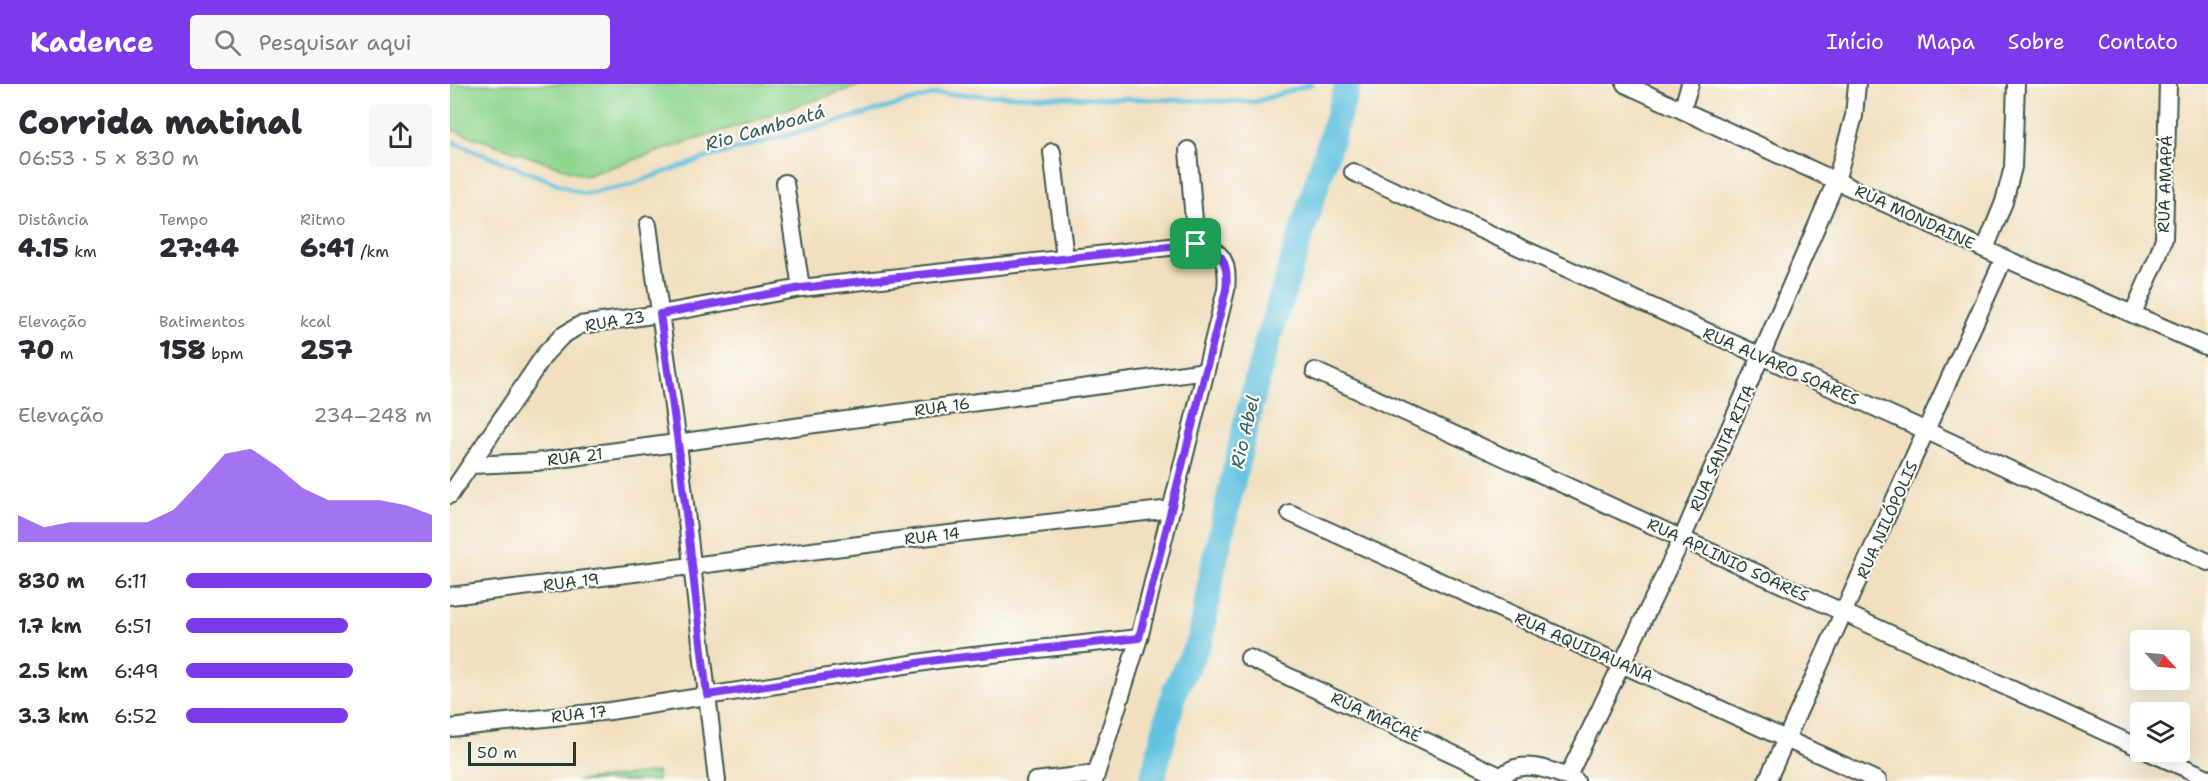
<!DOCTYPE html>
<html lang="pt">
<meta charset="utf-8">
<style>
:root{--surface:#fff;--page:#f7f7f7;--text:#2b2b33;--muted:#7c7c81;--accent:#7c3aed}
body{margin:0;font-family:"Shantell Sans",sans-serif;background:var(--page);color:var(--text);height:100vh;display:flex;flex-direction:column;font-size:22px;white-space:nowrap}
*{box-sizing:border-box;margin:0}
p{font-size:20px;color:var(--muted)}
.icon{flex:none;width:33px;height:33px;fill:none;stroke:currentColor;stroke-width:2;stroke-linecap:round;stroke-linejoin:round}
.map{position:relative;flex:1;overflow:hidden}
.sheet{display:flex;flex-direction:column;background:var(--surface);width:450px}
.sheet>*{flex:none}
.needle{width:39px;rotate:116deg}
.controls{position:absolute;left:1680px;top:546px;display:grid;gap:12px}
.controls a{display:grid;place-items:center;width:60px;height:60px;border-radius:6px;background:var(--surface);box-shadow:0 6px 24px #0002;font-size:30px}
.scale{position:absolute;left:18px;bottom:15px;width:108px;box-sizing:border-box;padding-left:6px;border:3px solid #1f3d34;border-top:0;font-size:16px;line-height:21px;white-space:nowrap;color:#1f3d34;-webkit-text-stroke:4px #fdfcf7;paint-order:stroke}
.pin{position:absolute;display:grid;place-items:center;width:51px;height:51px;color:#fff;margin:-26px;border-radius:12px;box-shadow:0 3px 9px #0006}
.round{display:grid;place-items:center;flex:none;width:63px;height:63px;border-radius:6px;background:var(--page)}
.overview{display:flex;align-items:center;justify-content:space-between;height:102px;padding:0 18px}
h1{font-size:33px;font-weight:800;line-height:45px}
.stats{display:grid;grid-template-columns:repeat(3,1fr);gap:9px;height:102px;padding:6px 18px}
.stats div{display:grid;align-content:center}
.stats b{font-size:26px;font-weight:800}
.stats small{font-size:16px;font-weight:400}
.stats p{font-size:16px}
.chart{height:168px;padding:12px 18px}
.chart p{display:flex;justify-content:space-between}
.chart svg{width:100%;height:108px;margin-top:6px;fill:var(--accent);opacity:.7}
ul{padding:0 18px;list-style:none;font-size:20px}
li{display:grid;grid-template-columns:96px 72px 1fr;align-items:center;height:45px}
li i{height:15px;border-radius:8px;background:var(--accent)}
header{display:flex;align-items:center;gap:36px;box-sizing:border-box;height:84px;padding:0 30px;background:var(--accent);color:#fff}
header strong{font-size:28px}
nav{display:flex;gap:33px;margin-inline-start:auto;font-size:21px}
.search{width:420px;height:54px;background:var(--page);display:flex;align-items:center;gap:15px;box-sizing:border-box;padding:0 21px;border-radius:6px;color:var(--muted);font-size:22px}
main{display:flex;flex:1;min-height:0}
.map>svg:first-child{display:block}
</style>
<header>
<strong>Kadence</strong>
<div class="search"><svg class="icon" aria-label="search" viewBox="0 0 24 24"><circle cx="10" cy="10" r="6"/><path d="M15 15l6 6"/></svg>Pesquisar aqui</div>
<nav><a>Início</a><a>Mapa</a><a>Sobre</a><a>Contato</a></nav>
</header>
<main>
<section class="sheet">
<div class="overview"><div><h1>Corrida matinal</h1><p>06:53 · 5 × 830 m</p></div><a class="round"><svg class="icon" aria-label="share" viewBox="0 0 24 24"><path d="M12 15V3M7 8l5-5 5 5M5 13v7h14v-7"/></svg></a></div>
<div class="stats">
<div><p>Distância</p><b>4.15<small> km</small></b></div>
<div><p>Tempo</p><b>27:44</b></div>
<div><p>Ritmo</p><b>6:41<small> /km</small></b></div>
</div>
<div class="stats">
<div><p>Elevação</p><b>70<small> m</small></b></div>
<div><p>Batimentos</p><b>158<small> bpm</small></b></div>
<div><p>kcal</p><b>257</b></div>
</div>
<div class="chart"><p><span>Elevação</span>234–248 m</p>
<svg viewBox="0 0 160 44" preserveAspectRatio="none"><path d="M0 44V33L10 38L20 36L30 36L40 36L50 36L60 31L70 20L80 8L90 6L100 13L110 22L120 27L130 27L140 27L150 29L160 33V44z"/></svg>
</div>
<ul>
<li><b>830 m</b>6:11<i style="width:100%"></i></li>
<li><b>1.7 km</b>6:51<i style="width:66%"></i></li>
<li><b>2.5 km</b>6:49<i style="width:68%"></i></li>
<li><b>3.3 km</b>6:52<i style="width:66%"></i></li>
</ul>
</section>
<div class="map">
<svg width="1758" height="697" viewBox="0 0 1758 697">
<rect width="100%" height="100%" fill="#fdfcf7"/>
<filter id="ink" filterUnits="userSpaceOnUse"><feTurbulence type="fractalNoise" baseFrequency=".0167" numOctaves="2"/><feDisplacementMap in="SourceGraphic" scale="12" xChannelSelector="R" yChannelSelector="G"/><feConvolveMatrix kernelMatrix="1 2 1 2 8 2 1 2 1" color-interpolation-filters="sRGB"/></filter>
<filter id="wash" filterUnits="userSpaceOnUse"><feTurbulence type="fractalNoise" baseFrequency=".008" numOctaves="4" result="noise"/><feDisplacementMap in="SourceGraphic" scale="24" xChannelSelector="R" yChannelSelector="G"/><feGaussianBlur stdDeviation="1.35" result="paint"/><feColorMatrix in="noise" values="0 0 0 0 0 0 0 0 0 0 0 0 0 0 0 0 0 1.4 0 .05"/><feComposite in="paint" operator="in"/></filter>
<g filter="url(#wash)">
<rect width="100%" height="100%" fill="#f0e0c0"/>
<!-- green -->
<path fill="#8dd58f" stroke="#568962" stroke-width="1.5" d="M0,0H414L135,92L0,45Z
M207,688V697H127Z"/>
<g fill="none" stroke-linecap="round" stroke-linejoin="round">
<!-- stream -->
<path stroke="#62c2e0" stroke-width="4.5" d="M0,57L133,110L176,102L252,75L486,10L805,18L861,0"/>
<!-- river -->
<path stroke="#62c2e0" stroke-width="26" d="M702,697L725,606L751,554L762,488L800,322L816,262L898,0"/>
</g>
</g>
<g filter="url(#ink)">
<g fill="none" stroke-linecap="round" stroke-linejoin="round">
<defs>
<path id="minor" d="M1175,0L1554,174L1758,263
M1232,26L1240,0
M738,66L746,160
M602,68L615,174
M903,88L1477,347L1758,478
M335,99L351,204
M198,141L228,359L267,697
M1535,165L1554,118L1563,83L1566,0
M1683,229L1707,175L1714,154L1718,0
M865,287L1690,664
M21,381L86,378L756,287
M0,411L95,270L112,252L130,241L210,230L351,204L746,160C773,165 779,179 776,206L689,554L644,697
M840,429L1428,697
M0,512L481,452L722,425
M799,574L1052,693
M0,644L160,627L487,576L689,554
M1699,668L1758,694
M1118,692L1232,455L1386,97L1404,32L1407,0
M585,697L646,690
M1049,697C1065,670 1105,687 1126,697
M1317,697L1554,174"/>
</defs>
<!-- minor casing -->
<use href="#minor" stroke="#3e5549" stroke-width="20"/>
<!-- minor -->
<use href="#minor" stroke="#fff" stroke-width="16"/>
</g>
</g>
<g fill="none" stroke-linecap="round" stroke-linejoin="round" filter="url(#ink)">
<defs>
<path id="route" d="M746,160C773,166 779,179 776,206L689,554L487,576L257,611L228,359L210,230L351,204Z"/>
</defs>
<!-- route casing -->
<use href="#route" stroke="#fff" stroke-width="12"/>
<!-- route -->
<use href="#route" stroke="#7c3aed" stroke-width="8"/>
</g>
<g text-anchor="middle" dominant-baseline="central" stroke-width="4.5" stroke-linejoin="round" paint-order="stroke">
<!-- street labels -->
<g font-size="16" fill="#1f3d34" stroke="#fdfcf7">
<text transform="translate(1715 100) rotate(-88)">RUA AMAPÁ</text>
<text transform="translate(1465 133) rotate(25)">RUA MONDAINE</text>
<text transform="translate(165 237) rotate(-9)">RUA 23</text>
<text transform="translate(1331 282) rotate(24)">RUA ALVARO SOARES</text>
<text transform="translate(492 323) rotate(-8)">RUA 16</text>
<text transform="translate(1272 364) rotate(-66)">RUA SANTA RITA</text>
<text transform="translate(125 373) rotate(-7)">RUA 21</text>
<text transform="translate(1437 436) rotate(-66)">RUA NILÓPOLIS</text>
<text transform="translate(482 452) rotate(-7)">RUA 14</text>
<text transform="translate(1278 476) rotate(25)">RUA APLINIO SOARES</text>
<text transform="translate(121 498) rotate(-7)">RUA 19</text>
<text transform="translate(1134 563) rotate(24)">RUA AQUIDAUANA</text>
<text transform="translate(129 630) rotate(-6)">RUA 17</text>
<text transform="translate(926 633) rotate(25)">RUA MACAÉ</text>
</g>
<!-- water labels -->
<g font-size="18" font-style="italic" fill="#305e5f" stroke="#fdfcf7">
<text transform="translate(315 44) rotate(-16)">Rio Camboatá</text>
<text transform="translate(795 348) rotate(-77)">Rio Abel</text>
</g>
</g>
</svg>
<div class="controls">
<a><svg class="needle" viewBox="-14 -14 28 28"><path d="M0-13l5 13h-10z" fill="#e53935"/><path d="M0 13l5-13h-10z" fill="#7c7c81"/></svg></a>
<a><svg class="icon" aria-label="layers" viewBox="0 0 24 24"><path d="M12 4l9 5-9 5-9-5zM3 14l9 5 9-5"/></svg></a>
</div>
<div class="scale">50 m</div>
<div class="pin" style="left:746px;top:160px;background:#1e9e55"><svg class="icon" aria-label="arrive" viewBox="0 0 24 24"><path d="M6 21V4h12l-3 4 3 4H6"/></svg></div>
</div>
</main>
